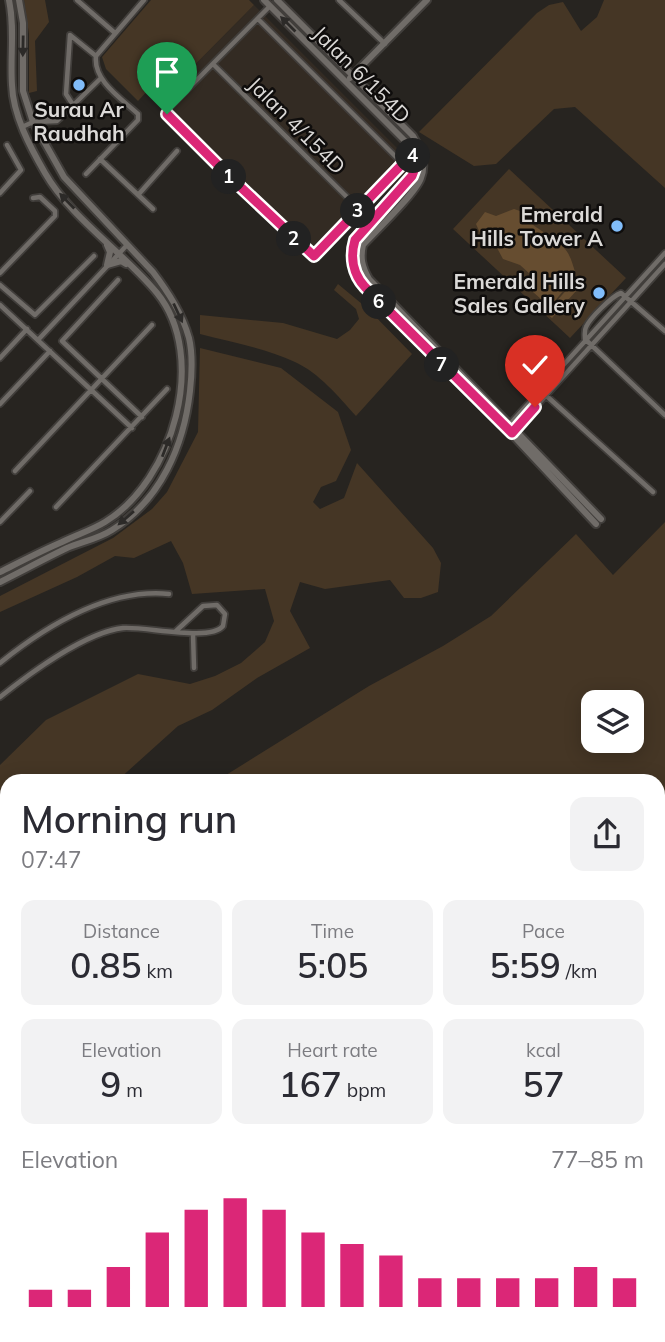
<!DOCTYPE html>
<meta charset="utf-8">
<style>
:root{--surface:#fff;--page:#f2f2f3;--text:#2b2b33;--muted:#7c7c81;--accent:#db2777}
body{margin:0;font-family:Mulish,sans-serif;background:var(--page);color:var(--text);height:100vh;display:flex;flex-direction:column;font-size:26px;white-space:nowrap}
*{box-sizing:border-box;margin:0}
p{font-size:23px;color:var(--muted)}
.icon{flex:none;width:38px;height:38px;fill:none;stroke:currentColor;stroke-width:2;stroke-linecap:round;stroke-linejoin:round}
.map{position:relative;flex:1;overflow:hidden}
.sheet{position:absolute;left:0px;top:774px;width:665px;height:569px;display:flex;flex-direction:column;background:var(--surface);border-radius:21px 21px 0 0;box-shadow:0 4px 18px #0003}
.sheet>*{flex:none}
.buttons{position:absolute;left:581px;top:690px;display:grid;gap:14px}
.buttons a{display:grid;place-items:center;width:63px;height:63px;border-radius:14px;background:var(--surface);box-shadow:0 4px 18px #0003;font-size:35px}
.pin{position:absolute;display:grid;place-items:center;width:60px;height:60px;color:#fff;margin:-72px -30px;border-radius:50% 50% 50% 0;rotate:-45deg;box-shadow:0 0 7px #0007}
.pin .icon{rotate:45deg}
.km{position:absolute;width:35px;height:35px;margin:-18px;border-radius:50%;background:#222;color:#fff;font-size:19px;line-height:35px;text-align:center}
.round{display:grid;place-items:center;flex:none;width:74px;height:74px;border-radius:14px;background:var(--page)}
.summary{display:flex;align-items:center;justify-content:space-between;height:119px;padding:0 21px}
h1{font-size:38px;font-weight:600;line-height:52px}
.metrics{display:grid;grid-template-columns:repeat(3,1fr);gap:10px;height:119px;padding:7px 21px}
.metrics div{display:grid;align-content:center;border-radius:14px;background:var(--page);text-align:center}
.metrics b{font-size:35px;font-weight:600}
.metrics small{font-size:19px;font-weight:400}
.metrics p{font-size:19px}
.chart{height:196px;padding:14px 21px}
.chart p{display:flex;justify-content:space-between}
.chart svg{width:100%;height:126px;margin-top:7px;stroke:var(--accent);stroke-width:6}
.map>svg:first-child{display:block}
</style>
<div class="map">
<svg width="665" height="1342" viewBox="0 0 665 1342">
<rect width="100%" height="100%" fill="#272420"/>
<!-- built -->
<path fill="#332b23" d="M254,5L401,152L410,165L408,171L313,264L162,115V98Z"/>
<!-- green -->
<path fill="#453625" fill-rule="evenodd" d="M24,0H45L49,22L35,41L37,91L29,93V34Z
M151,0H249L254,5L162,98L151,87L138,101L106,69L102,57Z
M604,0H665V188L575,107L554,109L496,164L474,166L419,132L537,13L549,5L563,2L581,31L597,17Z
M509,169L626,278L570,338L453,229Z
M338,284L368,309L412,354L356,416C338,396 319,373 295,362C265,348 231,342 200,334V315L283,323L337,339L350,330L359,319L356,309L334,290Z
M200,348L281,368L338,412L351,450L336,481L321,487L313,502L320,509L344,498L357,463L433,548L441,563L438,592L421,598H404L390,580L325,589L300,582L290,611L310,648L257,678L212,710L178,726L118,780H7V799L0,806V765L46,720L138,674L190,684L215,676L241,663L265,642L274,621L265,589L192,594L183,563L171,541L134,558L115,556L77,577L0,612V596L113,538L152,509L167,492L198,432Z
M665,522V1342H162L155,1335H658V780H218L369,686L443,646L491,616L576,534L613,575ZM593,702H632V740H593Z
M4,905L7,907V1335H95L102,1342H0V906Z"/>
<!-- water -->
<path fill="#664d30" d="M514,209L520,211C530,228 551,233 564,248C571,255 573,266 576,275L550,307L533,292L530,274L520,265L503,259L496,246L480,233L476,224L485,212L496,216Z
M578,277L584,282L552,318L546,313Z"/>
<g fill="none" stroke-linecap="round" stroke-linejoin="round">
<defs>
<path id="minor" d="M77,0L115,33
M339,0L385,44
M270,6L167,110V114L310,254H316L408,158L413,149V137
M258,19L403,164
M213,64L359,209
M73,105L66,94L70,35L96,56
M40,122L51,116L60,118
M22,127L33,122L57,121L101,78
M100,159L153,209
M86,174L138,120V114C122,99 93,81 96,56L144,0
M0,193L21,170L7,145
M138,195L177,151
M0,273L55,216V211L40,197L33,198
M118,280L62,341L142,417
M0,285L35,315L94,256
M0,305L132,428
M665,331L621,293C612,296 590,318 586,327C584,331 585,336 585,339L665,415
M38,340L127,245
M0,358L27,329
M540,390L653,492
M0,404L50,351
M509,425L665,253
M513,432L665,264
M15,471L152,325
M56,507L167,389
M0,522L30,491
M193,634L194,668
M0,663C46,626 108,588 169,594
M0,697C29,674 86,632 123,628C145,626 210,642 223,626L225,614L217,605L203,606L176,631"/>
<path id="tertiary" d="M264,0L413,149L415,168L412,176L355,240C351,254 353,267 359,280L506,428L596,524
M277,0L413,136C420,148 427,163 421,178C416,193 376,231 363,245C360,258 362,267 369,279L601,519
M350,78L427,0
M107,245L110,252L107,265L121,261L126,264
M0,572C20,562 41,551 62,542C76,535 92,530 105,522C173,481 209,357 157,293C124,253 70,217 45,173C30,147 13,115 12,85C10,56 15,28 9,0
M0,582C22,571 44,559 67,548C81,542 98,539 112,530C161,500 184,445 190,391C192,373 193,355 189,338C182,313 168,292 153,272L64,177L33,122L23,91V23L19,0"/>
</defs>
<!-- minor casing -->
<use href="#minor" stroke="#413e3b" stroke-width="8"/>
<!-- tertiary casing -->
<use href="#tertiary" stroke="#413e3b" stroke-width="10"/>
<!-- minor -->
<use href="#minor" stroke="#706c68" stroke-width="4.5"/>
<!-- tertiary -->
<use href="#tertiary" stroke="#706c68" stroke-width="6"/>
</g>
<!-- one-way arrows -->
<defs><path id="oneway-solid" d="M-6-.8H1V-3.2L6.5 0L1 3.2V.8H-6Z" transform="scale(1.75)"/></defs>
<g fill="#2c2a28">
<use href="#oneway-solid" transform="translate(288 24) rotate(-135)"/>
<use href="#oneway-solid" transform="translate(23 46) rotate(91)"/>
<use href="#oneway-solid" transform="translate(67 201) rotate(-134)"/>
<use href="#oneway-solid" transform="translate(178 313) rotate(65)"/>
<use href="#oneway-solid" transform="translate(166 447) rotate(-69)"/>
<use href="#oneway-solid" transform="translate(126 518) rotate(139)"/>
</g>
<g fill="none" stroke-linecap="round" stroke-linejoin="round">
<defs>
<path id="route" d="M167,114L231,178L314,256L408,158L412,149L415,168L412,176L355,240C350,257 353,274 365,287L512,433L535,407"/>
</defs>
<!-- route casing -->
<use href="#route" stroke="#fff" stroke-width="14"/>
<!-- route -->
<use href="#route" stroke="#db2777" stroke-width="9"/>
</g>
<!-- markers -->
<g fill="#81bdfa" stroke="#0f0d0c" stroke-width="2.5">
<circle cx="79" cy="85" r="7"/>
<circle cx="617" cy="226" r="7"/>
<circle cx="599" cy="293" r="7"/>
</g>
<g text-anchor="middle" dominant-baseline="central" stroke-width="5" stroke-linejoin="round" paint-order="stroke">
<!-- street labels -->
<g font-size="21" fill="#dbd9d7" stroke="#0f0d0c">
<text transform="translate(362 74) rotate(45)">Jalan 6/154D</text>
<text transform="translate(297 125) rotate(45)">Jalan 4/154D</text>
</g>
<!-- poi labels -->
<g font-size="21" font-weight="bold" fill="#dbd9d7" stroke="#0f0d0c" text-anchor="end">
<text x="79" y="109" text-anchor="middle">Surau Ar<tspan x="79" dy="24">Raudhah</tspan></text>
<text x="603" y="214">Emerald<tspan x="603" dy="24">Hills Tower A</tspan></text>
<text x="585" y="281">Emerald Hills<tspan x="585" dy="24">Sales Gallery</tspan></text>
</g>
</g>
</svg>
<div class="buttons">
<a><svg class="icon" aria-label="layers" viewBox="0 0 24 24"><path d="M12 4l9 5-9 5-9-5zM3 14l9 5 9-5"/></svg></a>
</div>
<div class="pin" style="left:167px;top:114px;background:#1e9e55"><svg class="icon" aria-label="arrive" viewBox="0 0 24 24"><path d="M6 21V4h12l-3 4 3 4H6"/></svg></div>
<div class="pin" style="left:535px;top:407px;background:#d93025"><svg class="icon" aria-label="check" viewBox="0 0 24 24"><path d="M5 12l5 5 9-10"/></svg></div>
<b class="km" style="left:229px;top:177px">1</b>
<b class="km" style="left:294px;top:239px">2</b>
<b class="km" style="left:358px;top:211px">3</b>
<b class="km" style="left:413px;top:156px">4</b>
<b class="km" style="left:379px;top:302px">6</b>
<b class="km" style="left:442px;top:365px">7</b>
<section class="sheet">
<div class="summary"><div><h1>Morning run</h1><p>07:47</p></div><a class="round"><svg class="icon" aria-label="share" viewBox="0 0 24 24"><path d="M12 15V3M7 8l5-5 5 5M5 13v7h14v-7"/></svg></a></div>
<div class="metrics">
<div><p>Distance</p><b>0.85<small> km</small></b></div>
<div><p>Time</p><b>5:05</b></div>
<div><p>Pace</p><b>5:59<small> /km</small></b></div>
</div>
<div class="metrics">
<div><p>Elevation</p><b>9<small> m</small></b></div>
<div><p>Heart rate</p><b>167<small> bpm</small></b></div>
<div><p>kcal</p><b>57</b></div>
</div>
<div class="chart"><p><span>Elevation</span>77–85 m</p>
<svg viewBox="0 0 160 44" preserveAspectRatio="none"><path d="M5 44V38M15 44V38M25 44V30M35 44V18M45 44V10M55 44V6M65 44V10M75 44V18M85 44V22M95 44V26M105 44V34M115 44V34M125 44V34M135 44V34M145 44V30M155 44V34"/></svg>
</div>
</section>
</div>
